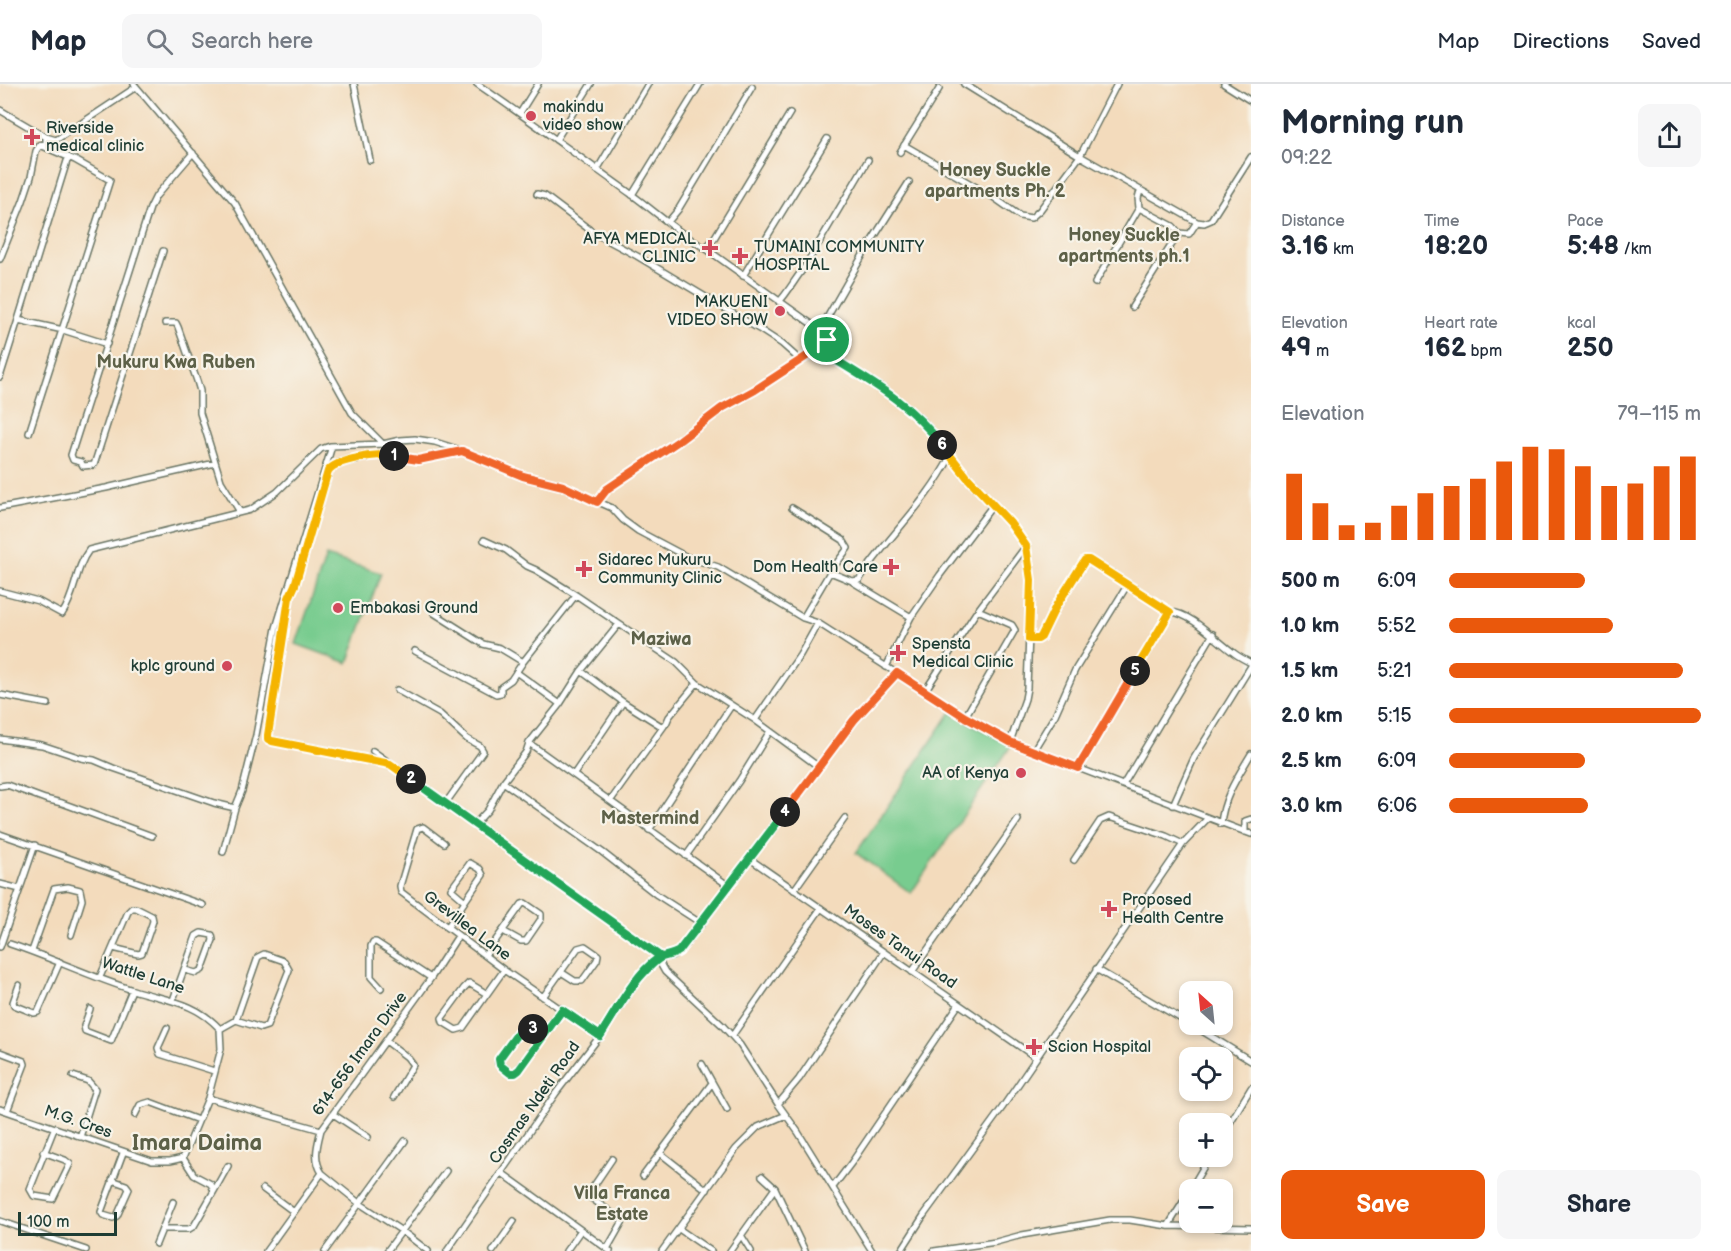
<!DOCTYPE html>
<meta charset="utf-8">
<style>
:root{--surface:#fff;--page:#f6f6f7;--text:#1f2937;--muted:#747a83;--line:#e0e1e3;--accent:#ea580c}
body{margin:0;font-family:"Balsamiq Sans",sans-serif;background:var(--page);color:var(--text);height:100vh;display:flex;flex-direction:column;font-size:22px;white-space:nowrap}
*{box-sizing:border-box;margin:0}
p{font-size:20px;color:var(--muted)}
.icon{flex:none;width:33px;height:33px;fill:none;stroke:currentColor;stroke-width:2;stroke-linecap:round;stroke-linejoin:round}
.map{position:relative;flex:1;overflow:hidden}
.side{display:flex;flex-direction:column;background:var(--surface);width:480px}
.side>*{flex:none}
.needle{width:39px;rotate:333deg}
.tools{position:absolute;left:1179px;top:897px;display:grid;gap:12px}
.tools a{display:grid;place-items:center;width:54px;height:54px;border-radius:12px;background:var(--surface);box-shadow:0 3px 9px #0003;font-size:30px}
.scale{position:absolute;left:18px;bottom:15px;width:99px;box-sizing:border-box;padding-left:6px;border:3px solid #1f3d34;border-top:0;font-size:16px;line-height:21px;white-space:nowrap;color:#1f3d34;-webkit-text-stroke:4px #f7f3e8;paint-order:stroke}
.pin{position:absolute;display:grid;place-items:center;width:51px;height:51px;color:#fff;margin:-26px;border:3px solid #fff;border-radius:50%;box-shadow:0 2px 6px #0007}
.km{position:absolute;width:30px;height:30px;margin:-15px;border-radius:50%;background:#222;color:#fff;font-size:16px;line-height:30px;text-align:center}
.round{display:grid;place-items:center;flex:none;width:63px;height:63px;border-radius:12px;background:var(--page)}
.head{display:flex;align-items:center;justify-content:space-between;height:102px;padding:0 30px}
h1{font-size:33px;font-weight:700;line-height:45px}
.metrics{display:grid;grid-template-columns:repeat(3,1fr);gap:9px;height:102px;padding:6px 30px}
.metrics div{display:grid;align-content:center}
.metrics b{font-size:26px;font-weight:700}
.metrics small{font-size:16px;font-weight:400}
.metrics p{font-size:16px}
.chart{height:168px;padding:12px 30px}
.chart p{display:flex;justify-content:space-between}
.chart svg{width:100%;height:108px;margin-top:6px;stroke:var(--accent);stroke-width:6}
.primary-button{display:flex;gap:12px;margin-top:auto;padding:12px 30px}
.primary-button a{flex:1;height:69px;border-radius:12px;background:var(--accent);color:#fff;font-size:24px;font-weight:700;line-height:69px;text-align:center}
.primary-button a+a{background:var(--page);color:var(--text)}
ul{padding:0 30px;list-style:none;font-size:20px}
li{display:grid;grid-template-columns:96px 72px 1fr;align-items:center;height:45px}
li i{height:15px;border-radius:8px;background:var(--accent)}
header{display:flex;align-items:center;gap:36px;box-sizing:border-box;height:84px;padding:0 30px;background:var(--surface);border-bottom:2px solid var(--line)}
header strong{font-size:28px}
nav{display:flex;gap:33px;margin-inline-start:auto;font-size:21px}
.search{width:420px;height:54px;background:var(--page);display:flex;align-items:center;gap:15px;box-sizing:border-box;padding:0 21px;border-radius:12px;color:var(--muted);font-size:22px}
main{display:flex;flex:1;min-height:0}
.map>svg:first-child{display:block}
</style>
<header>
<strong>Map</strong>
<div class="search"><svg class="icon" aria-label="search" viewBox="0 0 24 24"><circle cx="10" cy="10" r="6"/><path d="M15 15l6 6"/></svg>Search here</div>
<nav><a>Map</a><a>Directions</a><a>Saved</a></nav>
</header>
<main>
<div class="map">
<svg width="1251" height="1167" viewBox="0 0 1251 1167">
<rect width="100%" height="100%" fill="#f7f3e8"/>
<filter id="ink" filterUnits="userSpaceOnUse"><feTurbulence type="fractalNoise" baseFrequency=".0167" numOctaves="2"/><feDisplacementMap in="SourceGraphic" scale="12" xChannelSelector="R" yChannelSelector="G"/><feConvolveMatrix kernelMatrix="1 2 1 2 8 2 1 2 1" color-interpolation-filters="sRGB"/></filter>
<filter id="wash" filterUnits="userSpaceOnUse"><feTurbulence type="fractalNoise" baseFrequency=".008" numOctaves="4" result="noise"/><feDisplacementMap in="SourceGraphic" scale="24" xChannelSelector="R" yChannelSelector="G"/><feGaussianBlur stdDeviation="1.35" result="paint"/><feColorMatrix in="noise" values="0 0 0 0 0 0 0 0 0 0 0 0 0 0 0 0 0 1.4 0 .05"/><feComposite in="paint" operator="in"/></filter>
<g filter="url(#wash)">
<rect width="100%" height="100%" fill="#f3dbbc"/>
<!-- green -->
<path fill="#78cc8f" stroke="#4c8462" stroke-width="1.5" d="M326,472L381,489L348,579L296,560Z
M951,628L1011,662L911,809L856,769Z"/>
</g>
<g filter="url(#ink)">
<g fill="none" stroke-linecap="round" stroke-linejoin="round">
<defs>
<path id="minor" d="M134,0L235,119L352,329L383,360
M354,0L370,76
M477,0C529,35 579,73 631,110C656,128 678,149 705,164L820,246C828,255 827,266 834,275L882,304L923,337L967,393L1010,439L1026,462L1031,496L1027,604L1025,615L1010,658
M964,0L1080,72L1197,138L1204,139L1211,136L1251,73
M1224,0L1251,17
M0,26L46,53L56,56L136,3
M520,29L538,0
M556,56L591,0
M904,61L993,113L1020,132L1031,134L1040,126L1080,72L1117,0
M900,68L939,5
M70,74L67,77L18,236L63,246L107,260
M597,86L648,0
M537,110L545,112L594,149L637,172L759,245L782,260L800,276
M632,111L700,0
M1139,124L1173,142L1179,149
M668,138L678,126L752,3
M705,164L713,156L790,29
M163,167L94,381L83,382L81,378L73,376L71,371L150,124L156,112L193,69
M0,175L23,117L31,93L36,67L40,61L46,59V53
M743,192L827,55
M1095,199L1139,124L1138,114L1140,107
M779,218C789,207 795,195 804,184L868,76
M1132,223L1179,149L1189,150L1197,138
M165,239H176L178,243L197,297L200,307V329L221,397L240,428
M820,246L864,169L909,98
M0,293L18,236
M29,349L110,96L75,76L40,61
M597,418L607,405L680,356L722,324L755,306L813,268L827,256
M0,424L106,404L215,379
M792,424L843,456L848,464L830,488
M484,456L506,466L527,482L536,486L576,511
M853,498L911,533
M1128,500L1170,528
M0,507L38,517L62,530C76,510 75,484 89,466L250,426L277,408L321,365L330,362L383,360L400,356L415,355L435,358L454,364L523,392L563,402L612,424L623,436L638,447L687,473L718,483L803,534L818,539L965,633L1010,658L1251,750
M434,529L483,560L500,564L523,578
M803,534L830,488L852,497L859,496C887,454 927,418 950,373
M1029,555H1038L1041,553L1056,522L1085,476L1089,475L1128,500L1075,586L1055,631L1033,667
M415,567L496,610L501,609V603L511,596L523,578L576,511L619,540
M886,583L911,533L940,491L993,421
M581,587L623,618
M516,588L560,620
M397,606L440,630L467,655L480,662L483,667L445,720
M925,607L975,530L1026,462
M0,611L48,620
M965,633L1015,546L1012,541L978,526
M755,636L800,571L818,539
M0,655L42,661L81,674L94,676L113,684L214,719L235,724L242,707L256,651L276,544L332,362
M529,659L729,802
M373,667L661,873V881L665,888L722,941L740,961L778,1020L798,1048L872,1167
M386,679L268,655L289,514L295,500L330,383L338,379L382,370L419,376L460,367
M1078,684L1170,528C1190,528 1218,558 1234,569C1239,573 1245,576 1251,579
M574,690L623,618L661,642L666,640L669,633L697,599
M503,698L602,768L657,811L702,840
M1123,701L1213,550
M0,702L7,701L45,715L62,719L152,752
M611,716L664,642
M1173,721L1194,674L1251,582
M475,740L488,726L503,698L526,668L529,659L560,620L581,587L619,540L676,578L697,599L755,636L819,683
M1221,740C1223,714 1238,692 1251,670
M649,746L731,622
M1245,748V737L1251,735
M0,750L203,821
M444,759L423,743L417,745L400,802L401,808L504,886L600,952
M223,768L235,724
M686,772L739,697L770,647
M750,775L1035,973
M1074,776L1100,737L1109,733L1166,752L1183,760
M470,779L480,785L483,791L465,817L451,805Z
M0,800L20,805
M794,806L845,734
M447,844L465,817
M10,860C52,874 91,893 133,906C167,917 194,917 220,945L221,965L208,1014L183,1074
M0,863L35,761
M32,867L54,805L68,803L80,806L82,816L71,851
M485,871L522,820L525,819L541,830V835L526,857H521L503,847
M1096,885L1190,940
M912,888L1018,736
M100,893L128,828L132,824H136L152,832L153,837L142,869L138,870L113,864
M469,899L487,910L463,944L456,946L443,938L442,934L464,904Z
M19,901L13,918L14,921L34,929L38,928L60,878
M381,904L371,893V862L373,858H376L431,894
M487,910L504,886
M543,913L578,864L585,862L598,871L597,876L582,897H575L561,888
M173,916L196,852L201,849L212,851L213,856L202,886L196,889L185,886
M90,925L84,942L85,947L111,957L132,906
M1191,940L1251,977
M167,944L158,964L160,970L214,987
M220,945L236,936L258,873L264,870L284,877L289,886L267,942L261,944L236,936
M543,952L528,941L523,942L499,975L498,979L510,989L517,988L562,926
M732,952L821,824
M386,957L407,973L413,981L394,1013
M0,968L24,977L25,980L7,1027
M702,980L727,1025
M73,992L88,997L95,1005L80,1053
M208,1014L321,1046
M778,1020L799,995L884,868
M0,1025L152,1077H170L183,1074
M333,1030L368,1053
M135,1031L140,1021L150,1018L198,1036
M1222,1052L1251,1004
M43,1068L65,1076L70,1080L53,1115L34,1112L30,1105L54,1045
M660,1069L707,1106
M502,1089L610,1167
M643,1092L712,999
M762,1092L775,1104L805,1167
M112,1096L126,1101L129,1105L117,1132L113,1134L103,1131L101,1128L123,1069
M833,1103L852,1078L959,920
M263,1105L294,1128
M1190,1106L1210,1072
M214,1107L228,1082
M0,1137L86,1166
M1168,1142L1190,1107
M162,1145H189L194,1142L214,1107L211,1100L194,1091L183,1074
M679,1145L711,1167
M741,1151L751,1167
M156,1160L173,1118
M607,1165L623,1137L591,1114L589,1109L612,1075
M266,1167L322,1089
M325,1167L405,1057
M387,1167L446,1087
M428,1167L402,1147L359,1119L322,1089C313,1075 317,1062 321,1046L431,894L458,852
M447,1167L556,1009L600,952L638,895L650,881L661,873L673,872L684,862L854,636L897,589
M493,1167L514,1137
M566,1167L581,1146
M662,1167L736,1065L758,1043L786,1031
M730,1167L775,1104
M901,1167L924,1131L1002,1024L1183,760L1208,734
M934,1167L996,1158L1022,1151L1110,1136H1130L1168,1142L1251,1144"/>
</defs>
<!-- minor casing -->
<use href="#minor" stroke="#697464" stroke-width="8"/>
<!-- minor -->
<use href="#minor" stroke="#fff" stroke-width="5"/>
</g>
</g>
<g fill="none" stroke-linecap="round" stroke-linejoin="round" filter="url(#ink)">
<defs>
<path id="split-1" d="M394,372L418,376L462,367L523,392L563,402L597,418L607,405L680,356L722,324L755,306L813,268L827,256"/>
<path id="split-2" d="M394,372C380,369 336,375 328,387L295,501L289,514L268,651V655L272,657L390,680L411,695"/>
<path id="split-3" d="M411,695L661,873C634,893 618,924 600,952L562,926L543,952L533,945"/>
<path id="split-4" d="M533,945L528,941L523,942L499,975L500,981L510,989H515L519,986L562,926L600,952C615,929 635,890 657,875C664,871 672,872 679,867L785,728"/>
<path id="split-5" d="M785,728L854,636L897,589L965,633L1010,658L1078,684L1135,587"/>
<path id="split-6" d="M942,361L967,393L1010,439L1026,462L1031,496L1029,555H1038L1041,553L1056,522L1085,476H1089L1170,528L1135,587"/>
<path id="split-7" d="M827,256L829,268L834,275C878,302 910,320 942,361"/>
</defs>
<!-- split-1 casing -->
<use href="#split-1" stroke="#fff" stroke-width="12"/>
<!-- split-2 casing -->
<use href="#split-2" stroke="#fff" stroke-width="12"/>
<!-- split-3 casing -->
<use href="#split-3" stroke="#fff" stroke-width="12"/>
<!-- split-4 casing -->
<use href="#split-4" stroke="#fff" stroke-width="12"/>
<!-- split-5 casing -->
<use href="#split-5" stroke="#fff" stroke-width="12"/>
<!-- split-6 casing -->
<use href="#split-6" stroke="#fff" stroke-width="12"/>
<!-- split-7 casing -->
<use href="#split-7" stroke="#fff" stroke-width="12"/>
<!-- split-1 -->
<use href="#split-1" stroke="#f0652b" stroke-width="8"/>
<!-- split-2 -->
<use href="#split-2" stroke="#f5b400" stroke-width="8"/>
<!-- split-3 -->
<use href="#split-3" stroke="#22a559" stroke-width="8"/>
<!-- split-4 -->
<use href="#split-4" stroke="#22a559" stroke-width="8"/>
<!-- split-5 -->
<use href="#split-5" stroke="#f0652b" stroke-width="8"/>
<!-- split-6 -->
<use href="#split-6" stroke="#f5b400" stroke-width="8"/>
<!-- split-7 -->
<use href="#split-7" stroke="#22a559" stroke-width="8"/>
</g>
<!-- markers -->
<g fill="#d1495b" stroke="#f7f3e8" stroke-width="2">
<circle cx="531" cy="32" r="6"/>
<path d="M29 44h6v6h6v6h-6v6h-6v-6h-6v-6h6z"/>
<path d="M707 155h6v6h6v6h-6v6h-6v-6h-6v-6h6z"/>
<path d="M737 163h6v6h6v6h-6v6h-6v-6h-6v-6h6z"/>
<circle cx="780" cy="227" r="6"/>
<path d="M888 474h6v6h6v6h-6v6h-6v-6h-6v-6h6z"/>
<path d="M581 476h6v6h6v6h-6v6h-6v-6h-6v-6h6z"/>
<circle cx="338" cy="524" r="6"/>
<path d="M895 560h6v6h6v6h-6v6h-6v-6h-6v-6h6z"/>
<circle cx="227" cy="582" r="6"/>
<circle cx="1021" cy="689" r="6"/>
<path d="M1106 816h6v6h6v6h-6v6h-6v-6h-6v-6h6z"/>
<path d="M1031 954h6v6h6v6h-6v6h-6v-6h-6v-6h6z"/>
</g>
<g text-anchor="middle" dominant-baseline="central" stroke-width="4.5" stroke-linejoin="round" paint-order="stroke">
<!-- poi labels -->
<g font-size="16" fill="#1f3d34" stroke="#f7f3e8" text-anchor="start">
<text x="543" y="23">makindu<tspan x="543" dy="18">video show</tspan></text>
<text x="46" y="44">Riverside<tspan x="46" dy="18">medical clinic</tspan></text>
<text x="696" y="155" text-anchor="end">AFYA MEDICAL<tspan x="696" dy="18">CLINIC</tspan></text>
<text x="754" y="163">TUMAINI COMMUNITY<tspan x="754" dy="18">HOSPITAL</tspan></text>
<text x="768" y="218" text-anchor="end">MAKUENI<tspan x="768" dy="18">VIDEO SHOW</tspan></text>
<text x="598" y="476">Sidarec Mukuru<tspan x="598" dy="18">Community Clinic</tspan></text>
<text x="878" y="483" text-anchor="end">Dom Health Care</text>
<text x="350" y="524">Embakasi Ground</text>
<text x="912" y="560">Spensta<tspan x="912" dy="18">Medical Clinic</tspan></text>
<text x="215" y="582" text-anchor="end">kplc ground</text>
<text x="1009" y="689" text-anchor="end">AA of Kenya</text>
<text x="1122" y="816">Proposed<tspan x="1122" dy="18">Health Centre</tspan></text>
<text x="1048" y="963">Scion Hospital</text>
</g>
<!-- street labels -->
<g font-size="16" fill="#1f3d34" stroke="#f7f3e8">
<text transform="translate(467 842) rotate(37)">Grevillea Lane</text>
<text transform="translate(900 863) rotate(35)">Moses Tanui Road</text>
<text transform="translate(143 892) rotate(18)">Wattle Lane</text>
<text transform="translate(360 970) rotate(-54)">614-656 Imara Drive</text>
<text transform="translate(535 1019) rotate(-55)">Cosmas Ndeti Road</text>
<text transform="translate(78 1038) rotate(19)">M.G. Cres</text>
</g>
<!-- neighbourhood labels -->
<g font-size="18" font-weight="bold" fill="#5d6148" stroke="#f7f3e8">
<text x="995" y="86">Honey Suckle<tspan x="995" dy="21">apartments Ph. 2</tspan></text>
<text x="1124" y="151">Honey Suckle<tspan x="1124" dy="21">apartments ph.1</tspan></text>
<text x="176" y="278">Mukuru Kwa Ruben</text>
<text x="661" y="555">Maziwa</text>
<text x="650" y="734">Mastermind</text>
<text x="622" y="1109">Villa Franca<tspan x="622" dy="21">Estate</tspan></text>
</g>
<!-- district labels -->
<g font-size="22" font-weight="bold" fill="#5d6148" stroke="#f7f3e8">
<text x="197" y="1059">Imara Daima</text>
</g>
</g>
</svg>
<div class="tools">
<a><svg class="needle" viewBox="-14 -14 28 28"><path d="M0-13l5 13h-10z" fill="#e53935"/><path d="M0 13l5-13h-10z" fill="#747a83"/></svg></a>
<a><svg class="icon" aria-label="locate" viewBox="0 0 24 24"><circle cx="12" cy="12" r="6"/><path d="M12 2v4M12 18v4M2 12h4M18 12h4"/></svg></a>
<a>+</a>
<a>−</a>
</div>
<div class="scale">100 m</div>
<div class="pin" style="left:827px;top:256px;background:#1e9e55"><svg class="icon" aria-label="arrive" viewBox="0 0 24 24"><path d="M6 21V4h12l-3 4 3 4H6"/></svg></div>
<b class="km" style="left:394px;top:372px">1</b>
<b class="km" style="left:411px;top:695px">2</b>
<b class="km" style="left:533px;top:945px">3</b>
<b class="km" style="left:785px;top:728px">4</b>
<b class="km" style="left:1135px;top:587px">5</b>
<b class="km" style="left:942px;top:361px">6</b>
</div>
<section class="side">
<div class="head"><div><h1>Morning run</h1><p>09:22</p></div><a class="round"><svg class="icon" aria-label="share" viewBox="0 0 24 24"><path d="M12 15V3M7 8l5-5 5 5M5 13v7h14v-7"/></svg></a></div>
<div class="metrics">
<div><p>Distance</p><b>3.16<small> km</small></b></div>
<div><p>Time</p><b>18:20</b></div>
<div><p>Pace</p><b>5:48<small> /km</small></b></div>
</div>
<div class="metrics">
<div><p>Elevation</p><b>49<small> m</small></b></div>
<div><p>Heart rate</p><b>162<small> bpm</small></b></div>
<div><p>kcal</p><b>250</b></div>
</div>
<div class="chart"><p><span>Elevation</span>79–115 m</p>
<svg viewBox="0 0 160 44" preserveAspectRatio="none"><path d="M5 44V17M15 44V29M25 44V38M35 44V37M45 44V30M55 44V25M65 44V22M75 44V19M85 44V12M95 44V6M105 44V7M115 44V14M125 44V22M135 44V21M145 44V14M155 44V10"/></svg>
</div>
<ul>
<li><b>500 m</b>6:09<i style="width:54%"></i></li>
<li><b>1.0 km</b>5:52<i style="width:65%"></i></li>
<li><b>1.5 km</b>5:21<i style="width:93%"></i></li>
<li><b>2.0 km</b>5:15<i style="width:100%"></i></li>
<li><b>2.5 km</b>6:09<i style="width:54%"></i></li>
<li><b>3.0 km</b>6:06<i style="width:55%"></i></li>
</ul>
<div class="primary-button"><a>Save</a><a>Share</a></div>
</section>
</main>
